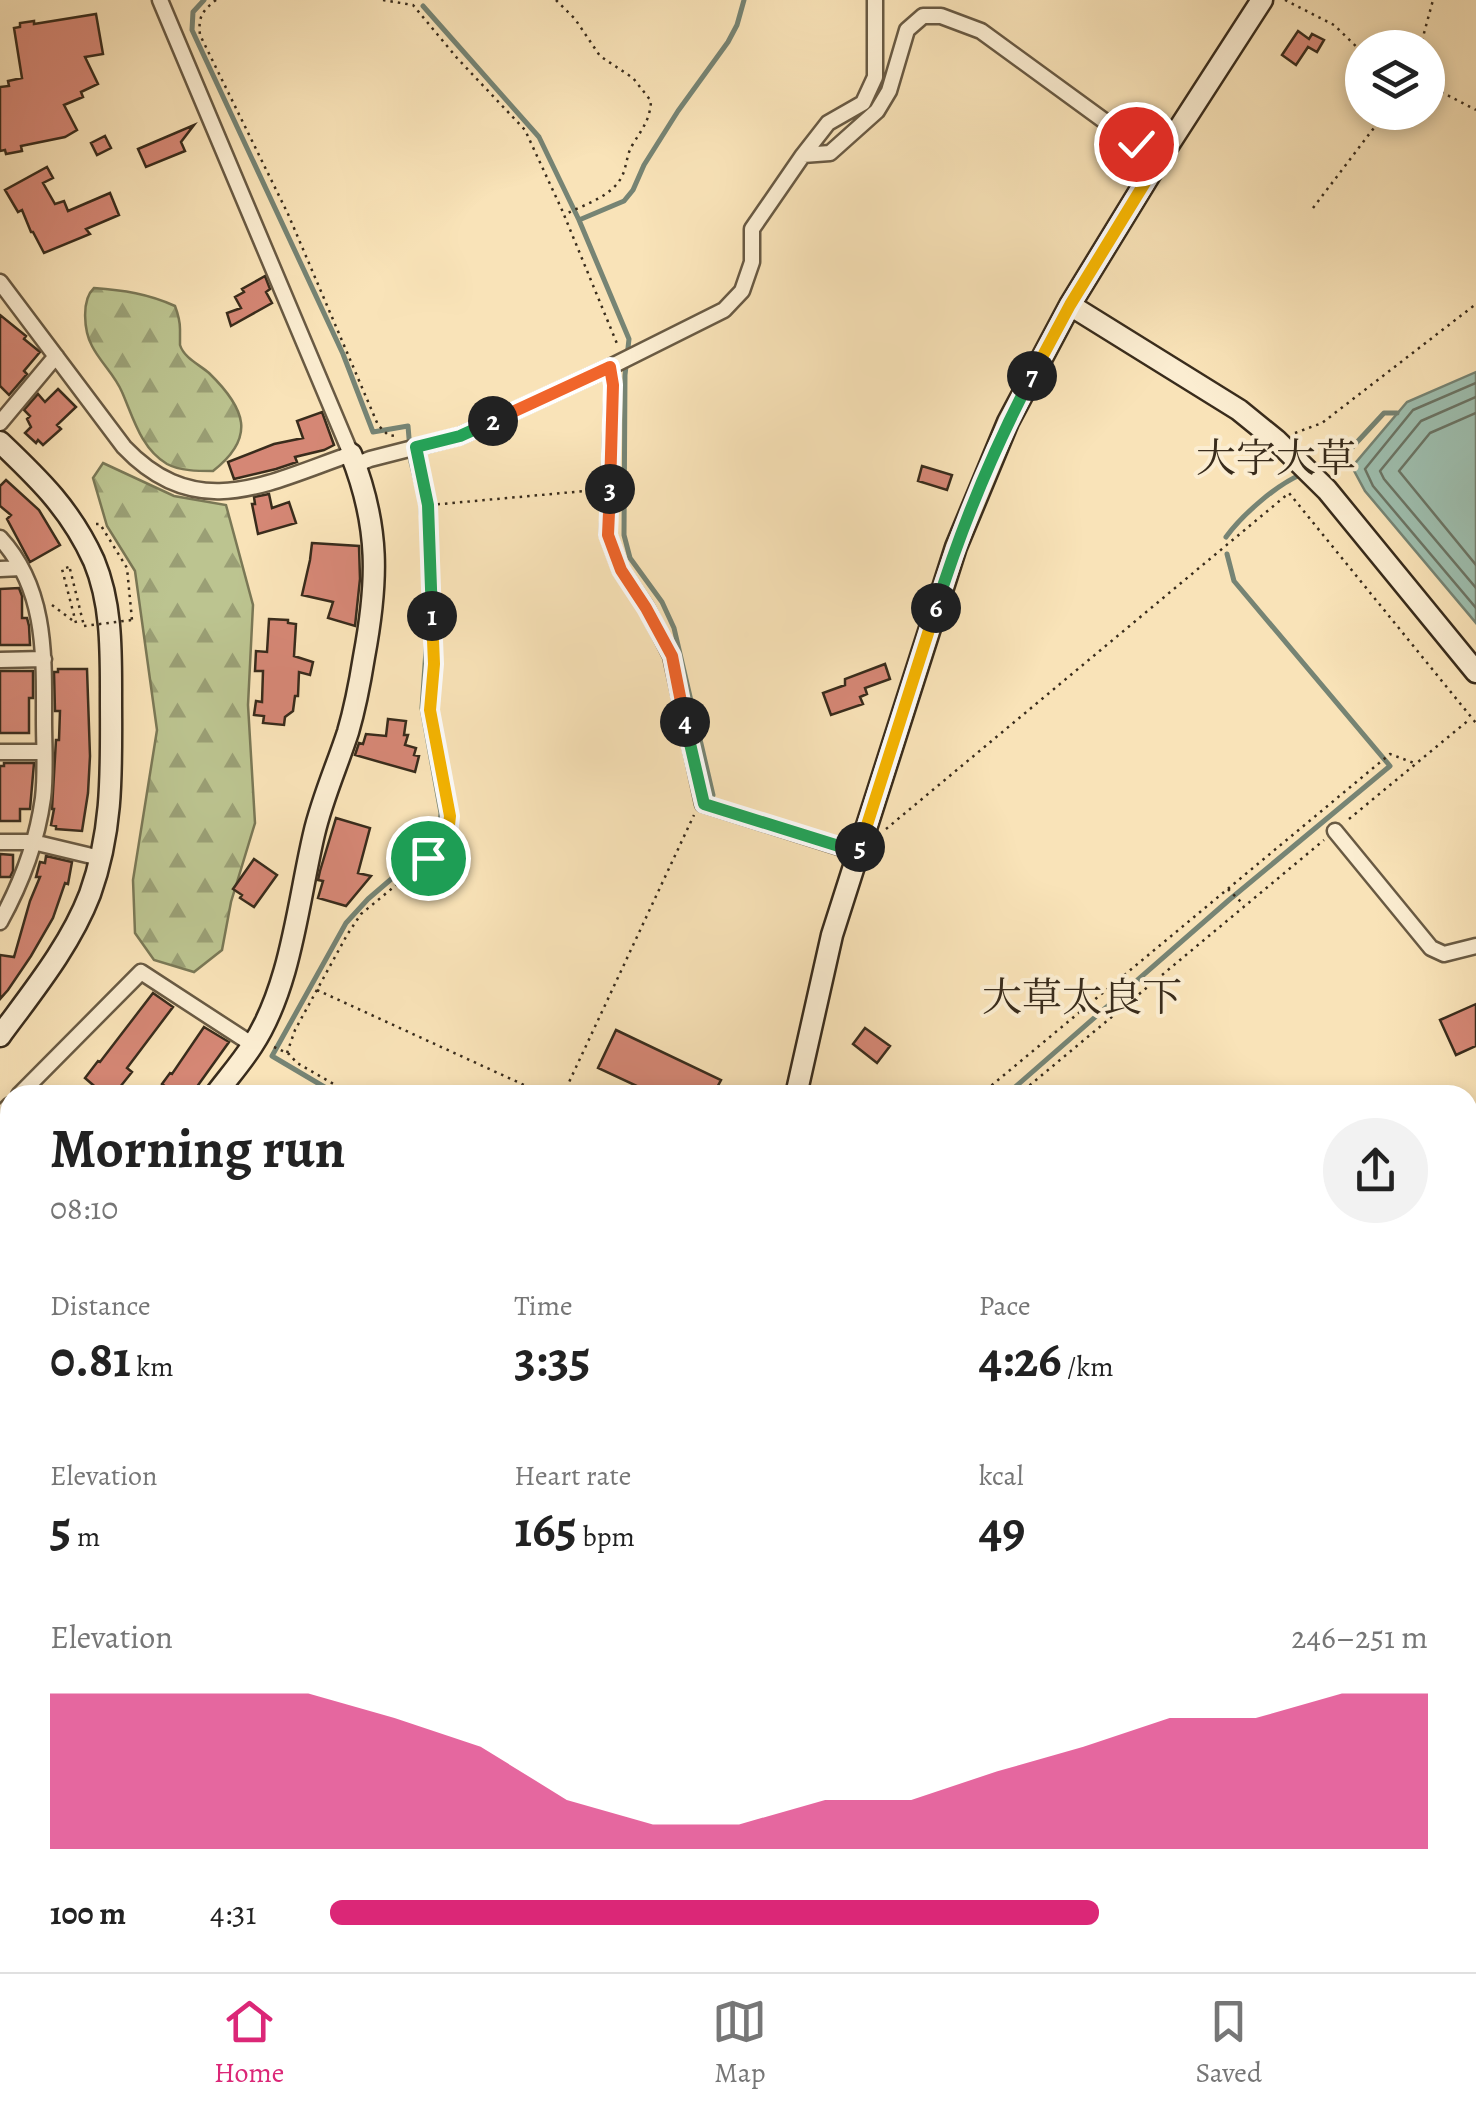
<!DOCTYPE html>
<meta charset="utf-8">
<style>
:root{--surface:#fff;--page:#f2f2f2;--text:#222;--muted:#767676;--line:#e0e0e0;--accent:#db2777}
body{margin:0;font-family:Alegreya,"Noto Serif JP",serif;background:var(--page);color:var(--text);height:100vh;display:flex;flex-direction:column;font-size:38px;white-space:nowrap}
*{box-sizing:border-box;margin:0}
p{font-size:32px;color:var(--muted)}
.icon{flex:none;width:55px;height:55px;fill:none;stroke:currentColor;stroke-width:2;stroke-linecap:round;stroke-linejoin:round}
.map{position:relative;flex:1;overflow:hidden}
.details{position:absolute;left:0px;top:1085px;width:1478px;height:888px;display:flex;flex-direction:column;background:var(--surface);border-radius:30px 30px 0 0;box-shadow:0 5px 15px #0003}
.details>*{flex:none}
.tools{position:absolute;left:1345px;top:30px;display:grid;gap:20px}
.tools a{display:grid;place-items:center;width:100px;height:100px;border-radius:50%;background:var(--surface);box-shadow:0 5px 15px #0003;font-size:50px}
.pin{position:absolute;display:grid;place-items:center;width:85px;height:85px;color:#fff;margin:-42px;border:5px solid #fff;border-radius:50%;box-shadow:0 2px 10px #0007}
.km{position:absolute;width:50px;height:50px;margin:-25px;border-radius:50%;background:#222;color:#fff;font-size:28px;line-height:50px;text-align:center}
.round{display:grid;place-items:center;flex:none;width:105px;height:105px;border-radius:52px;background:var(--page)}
.headline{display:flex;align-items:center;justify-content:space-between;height:170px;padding:0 50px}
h1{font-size:55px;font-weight:600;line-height:75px}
.stats{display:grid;grid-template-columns:repeat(3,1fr);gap:15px;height:170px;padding:10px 50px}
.stats div{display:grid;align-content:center}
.stats b{font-size:50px;font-weight:600}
.stats small{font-size:28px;font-weight:400}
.stats p{font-size:28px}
.chart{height:280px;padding:20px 50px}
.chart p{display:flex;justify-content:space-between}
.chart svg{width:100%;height:180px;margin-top:10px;fill:var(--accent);opacity:.7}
ul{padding:0 50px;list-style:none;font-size:32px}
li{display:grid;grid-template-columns:160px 120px 1fr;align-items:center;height:75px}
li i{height:25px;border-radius:12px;background:var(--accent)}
.tab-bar{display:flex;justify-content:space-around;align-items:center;height:140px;border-top:2px solid var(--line);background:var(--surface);font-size:28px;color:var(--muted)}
.tab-bar a{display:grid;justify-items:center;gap:5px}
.tab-bar .selected{color:var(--accent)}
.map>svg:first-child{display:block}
</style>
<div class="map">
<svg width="1476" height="1972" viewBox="0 0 1476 1972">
<defs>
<pattern id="forest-firs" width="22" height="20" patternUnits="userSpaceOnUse" patternTransform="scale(2.5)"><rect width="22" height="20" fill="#bcc490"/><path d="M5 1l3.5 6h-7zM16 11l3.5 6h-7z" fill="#9a9f75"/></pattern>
</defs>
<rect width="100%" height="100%" fill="#f9e3b8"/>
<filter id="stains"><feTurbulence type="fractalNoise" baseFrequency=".002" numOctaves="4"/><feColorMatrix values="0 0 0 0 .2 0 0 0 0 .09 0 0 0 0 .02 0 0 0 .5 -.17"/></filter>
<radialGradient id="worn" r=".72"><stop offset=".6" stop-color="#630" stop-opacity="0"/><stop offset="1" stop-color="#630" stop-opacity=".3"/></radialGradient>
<!-- forest -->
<path fill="url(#forest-firs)" stroke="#7a7856" stroke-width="2.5" d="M94,288C123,290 149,294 175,306C178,314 180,321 180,329C180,331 180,344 180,345C184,358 200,365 209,373C245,408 257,437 213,471C198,471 180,471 167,464C141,449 133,417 122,392C115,375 100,362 92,346C84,331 81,300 94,288Z
M103,463L174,496L226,505L253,605L248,705L255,823L231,902L222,950L194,972L154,960L135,933L133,880L157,730L135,571L107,526L93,478Z"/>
<!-- water -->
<path fill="#9ebeae" stroke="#768474" stroke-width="2.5" d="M1476,372V623L1365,491L1352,467L1407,402Z"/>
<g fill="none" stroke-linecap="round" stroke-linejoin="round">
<!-- shore -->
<path stroke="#6c7565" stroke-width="2.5" d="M1476,383L1413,410L1365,469L1373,486L1476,608
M1476,397L1421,421L1380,471L1384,479L1476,588
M1476,413L1430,433L1399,471L1476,565"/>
<!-- stream -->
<path stroke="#768474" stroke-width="5" d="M204,0L193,12L192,30L343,354L373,432L408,426L411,462L420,498L429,607L422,708L441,813L439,838L368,899L346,923L272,1056L338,1095
M423,6L539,137L579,220
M1312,469L1346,454L1384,413H1397
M1226,537C1242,515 1276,485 1302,474
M713,795L674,628L662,602L630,558L624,535L625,375L629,339L579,220L624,201L633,190L644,165L678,111L728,42L737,25L744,0
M1006,1095L1229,900L1390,766L1234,581L1227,554
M1468,1897L1476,1895
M0,1901L10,1888
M793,1962L821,1972"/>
</g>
<!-- building -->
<path fill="#d58775" stroke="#392c1c" stroke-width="2.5" d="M96,14L103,54L85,57L98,84L81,92L83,97L64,105L77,130L65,137L21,146L22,151L6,154L5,150L0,151V87L9,86L8,81L22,78L14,28L20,27V23L34,21V24Z
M1298,31L1309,39L1312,34L1324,40L1317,52L1308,47L1296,65L1282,55Z
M194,125L181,142L185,151L146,167L138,149Z
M105,136L111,148L97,155L91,143Z
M47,167L53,178L43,183L55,204L64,201L68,211L110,193L119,215L86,229L90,234L44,253L33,232H31L22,210L18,212L5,190Z
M265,276L270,289L266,292L272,303L231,326L227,313L241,308L235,297L244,292L242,289Z
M0,315L26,336L24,339L40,352L24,371L27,374L9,395L0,386Z
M58,389L76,407L57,425L61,429L43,445L38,440L36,443L25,433L31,427L27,419L30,416L24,410L38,394L45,402Z
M322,412L334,445L324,450L295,457L297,462L276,469L234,479L228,462L274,444L303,438L297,421Z
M922,466L952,475L947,490L918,481Z
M6,480L39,510L60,545L30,562L7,519L11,515L0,506V486Z
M269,494L272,508L289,502L296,523L258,534L252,504H255L254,497Z
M312,543L359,546L360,579L355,626L328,618L333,602L302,595L310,560Z
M19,588L22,596V618H27L29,626L30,645H0V589Z
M269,619L288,620V623L296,624L294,656L313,662L310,675L299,672L298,696H295L293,711L285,717L284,725L263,723L264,716L254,715L256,701L262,702L263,671H255L256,651L267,652Z
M885,664L890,679L865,688L867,694L860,697L863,704L831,715L823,693L845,685V679Z
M58,669H87L90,756L88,793L82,831L56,829V826L51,825L54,809H52L56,740H59L60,711H55L54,672H58Z
M0,671H33V698H29V733H0Z
M388,719L406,721L404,735H408L405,745L416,748L414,755L419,756L415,772L355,755L359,743L363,744L366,734L386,736Z
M4,763H34L30,809H20V821H0V766H4Z
M336,818L370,828L358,873L371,876L346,906L318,898L323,881L318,880L320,871Z
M0,854L13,855V871L10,877H0Z
M46,856L72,862L68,884L65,883L53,918L31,956L8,990L0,999V955L14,957L30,901L40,877H36L40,862L45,863Z
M254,859L277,875L254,907L240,898L242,895L233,889Z
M153,993L173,1007L127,1068L132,1072L116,1092L111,1088L106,1093L102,1090L100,1091L85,1078L98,1061L100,1062Z
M1476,1004V1046L1456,1055L1440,1020Z
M204,1027L229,1042L191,1095H177L162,1084L170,1073L172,1074Z
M865,1028L890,1046L877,1063L853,1044Z
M616,1030L721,1080L713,1095H656L598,1068Z"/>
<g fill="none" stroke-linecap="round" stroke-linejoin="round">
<defs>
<path id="lane" d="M1468,1136L1476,1132
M1468,1387L1476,1386
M1468,1787L1476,1785"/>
<path id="street" d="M803,155L830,153L877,111L889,91L907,30L923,16H941L981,31L1136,144L1160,158
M0,282L124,447C197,524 267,483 351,454L160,0
M610,367L613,385L608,535L621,570L646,607L671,656L703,804L858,853
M0,423L56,356
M355,465L370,459L460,436L610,367L724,310L742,291L752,262V229L803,155L828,123L863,103L875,77V0
M0,538C47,589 44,656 44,721C44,746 46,773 43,798C37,842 21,884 0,922
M0,569L21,568
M0,660L44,659
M0,752H44
M1335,831L1431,948L1444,954L1476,946
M0,842H33L100,858
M19,1095L141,972L253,1045
M0,1115L10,1105
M0,1690L10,1699
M1468,1908L1476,1905
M326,1962L337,1972
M458,1972L470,1962
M1223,1972L1224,1962"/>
<path id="secondary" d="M1070,305L1239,410L1276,440L1327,490L1476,672
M0,442C40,480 71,510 94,561C112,604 111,652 111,697C111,767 114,827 90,894C70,946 33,991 0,1036
M215,1095C227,1079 241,1063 252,1046C291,987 298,902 314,834C322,799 337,766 348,732C355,708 360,682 364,657C378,582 380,527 351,454
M796,1095L832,935L956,547L1008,422L1070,305L1160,158L1262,0
M0,1377L10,1364
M903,1962L905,1972"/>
</defs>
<!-- lane casing -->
<use href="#lane" stroke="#695a43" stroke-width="11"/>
<!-- street casing -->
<use href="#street" stroke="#695a43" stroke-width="19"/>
<!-- secondary casing -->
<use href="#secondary" stroke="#392c1c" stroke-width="25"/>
<!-- path -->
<path stroke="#392c1c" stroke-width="2.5" stroke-dasharray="2.5 5" stroke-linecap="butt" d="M216,0C202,11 198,17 200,35L288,214L378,425L388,435L396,436
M383,0L413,5L457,58L525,130L562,210L618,346
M556,0L575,19L600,56L633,78L651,101C650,120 642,129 633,144C627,153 627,164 623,174C614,196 585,204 566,214
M1285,0L1334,25L1362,52
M1420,48L1433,0
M1428,85L1476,110
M1313,208L1386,112
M1295,433L1322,423L1476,304
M430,505L596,490
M96,524H100L127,568L132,620
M70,569L84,626
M52,605L76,623L62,569L69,567
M1349,819L1470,719
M886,829L1289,493L1476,723
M1228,889L1244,905
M317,990L546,1095
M274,1047L289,1054L297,1063L353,1095
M287,1053L295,1030L347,935L361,914L429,858L448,834L450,816L430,710L434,664L428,505L419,461
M563,1095L694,815
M980,1095L1390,754L1414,763
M1018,1095L1324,840
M0,1526L10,1514
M0,1866L10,1853
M0,1937L10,1924
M827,1962L849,1972"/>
<!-- lane -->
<use href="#lane" stroke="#fbedd1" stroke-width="6"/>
<!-- street -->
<use href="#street" stroke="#fbedd1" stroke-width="14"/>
<!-- secondary -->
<use href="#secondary" stroke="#fbedd1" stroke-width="20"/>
<!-- path-bridge -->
<path stroke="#392c1c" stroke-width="2.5" stroke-dasharray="2.5 5" stroke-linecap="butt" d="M84,626L132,620"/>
</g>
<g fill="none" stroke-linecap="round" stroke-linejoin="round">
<defs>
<path id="split-1" d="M428,858L448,834L450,816L430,710L434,664L432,616"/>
<path id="split-2" d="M432,616L428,505L416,447L460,436L493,421"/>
<path id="split-3" d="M493,421L610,367L613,385L610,489"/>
<path id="split-4" d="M610,489L608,535L621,570L646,608L672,656L685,722"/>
<path id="split-5" d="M685,722L704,804L858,852L860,847"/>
<path id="split-6" d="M860,847L936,608"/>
<path id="split-7" d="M936,608C961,528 993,450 1032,376"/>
<path id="split-8" d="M1032,376L1070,305L1160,158L1136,144"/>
</defs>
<!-- split-1 casing -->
<use href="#split-1" stroke="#fff" stroke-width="20"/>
<!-- split-2 casing -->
<use href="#split-2" stroke="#fff" stroke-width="20"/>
<!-- split-3 casing -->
<use href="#split-3" stroke="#fff" stroke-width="20"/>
<!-- split-4 casing -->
<use href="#split-4" stroke="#fff" stroke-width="20"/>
<!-- split-5 casing -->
<use href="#split-5" stroke="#fff" stroke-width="20"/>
<!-- split-6 casing -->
<use href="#split-6" stroke="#fff" stroke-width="20"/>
<!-- split-7 casing -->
<use href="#split-7" stroke="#fff" stroke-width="20"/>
<!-- split-8 casing -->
<use href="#split-8" stroke="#fff" stroke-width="20"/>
<!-- split-1 -->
<use href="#split-1" stroke="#f5b400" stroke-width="12"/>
<!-- split-2 -->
<use href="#split-2" stroke="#22a559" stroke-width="12"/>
<!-- split-3 -->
<use href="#split-3" stroke="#f0652b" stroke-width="12"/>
<!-- split-4 -->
<use href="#split-4" stroke="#f0652b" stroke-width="12"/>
<!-- split-5 -->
<use href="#split-5" stroke="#22a559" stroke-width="12"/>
<!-- split-6 -->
<use href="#split-6" stroke="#f5b400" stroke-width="12"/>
<!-- split-7 -->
<use href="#split-7" stroke="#22a559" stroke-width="12"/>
<!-- split-8 -->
<use href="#split-8" stroke="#f5b400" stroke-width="12"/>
</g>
<g text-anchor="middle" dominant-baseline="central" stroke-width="8" stroke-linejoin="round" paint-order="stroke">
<!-- quarter labels -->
<g font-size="40" fill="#392c1c" stroke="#fbedd1">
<text x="1276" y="458">大字大草</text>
<text x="1082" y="997">大草太良下</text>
</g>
</g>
<rect width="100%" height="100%" filter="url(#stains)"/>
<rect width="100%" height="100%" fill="url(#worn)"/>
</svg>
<div class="tools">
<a><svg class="icon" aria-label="layers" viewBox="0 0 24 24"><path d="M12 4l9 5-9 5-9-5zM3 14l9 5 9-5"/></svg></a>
</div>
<div class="pin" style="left:428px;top:858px;background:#1e9e55"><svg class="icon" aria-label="arrive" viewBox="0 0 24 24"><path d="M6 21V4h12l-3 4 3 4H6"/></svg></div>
<div class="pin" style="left:1136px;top:144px;background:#d93025"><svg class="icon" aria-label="check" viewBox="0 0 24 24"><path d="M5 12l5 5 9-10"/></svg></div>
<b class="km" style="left:432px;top:616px">1</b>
<b class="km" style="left:493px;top:421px">2</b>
<b class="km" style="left:610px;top:489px">3</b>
<b class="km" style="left:685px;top:722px">4</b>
<b class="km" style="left:860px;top:847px">5</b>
<b class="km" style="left:936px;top:608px">6</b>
<b class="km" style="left:1032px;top:376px">7</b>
<section class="details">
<div class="headline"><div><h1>Morning run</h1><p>08:10</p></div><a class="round"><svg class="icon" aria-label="share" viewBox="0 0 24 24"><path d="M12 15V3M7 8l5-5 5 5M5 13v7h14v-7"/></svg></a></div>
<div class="stats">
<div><p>Distance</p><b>0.81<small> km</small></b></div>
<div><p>Time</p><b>3:35</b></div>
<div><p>Pace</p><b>4:26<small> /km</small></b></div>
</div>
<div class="stats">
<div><p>Elevation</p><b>5<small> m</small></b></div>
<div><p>Heart rate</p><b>165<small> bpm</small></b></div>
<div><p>kcal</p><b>49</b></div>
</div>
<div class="chart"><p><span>Elevation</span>246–251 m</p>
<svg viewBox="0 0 160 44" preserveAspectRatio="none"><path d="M0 44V6L10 6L20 6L30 6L40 12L50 19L60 32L70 38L80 38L90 32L100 32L110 25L120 19L130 12L140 12L150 6L160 6V44z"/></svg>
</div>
<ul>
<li><b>100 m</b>4:31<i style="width:70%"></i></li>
</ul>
</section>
</div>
<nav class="tab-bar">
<a class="selected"><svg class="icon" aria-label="home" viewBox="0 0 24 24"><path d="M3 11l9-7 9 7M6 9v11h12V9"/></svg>Home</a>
<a><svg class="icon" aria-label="map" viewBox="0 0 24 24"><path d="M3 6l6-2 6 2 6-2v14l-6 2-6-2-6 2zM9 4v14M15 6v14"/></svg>Map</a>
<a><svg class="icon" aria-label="saved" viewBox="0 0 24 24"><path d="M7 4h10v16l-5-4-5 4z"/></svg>Saved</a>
</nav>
